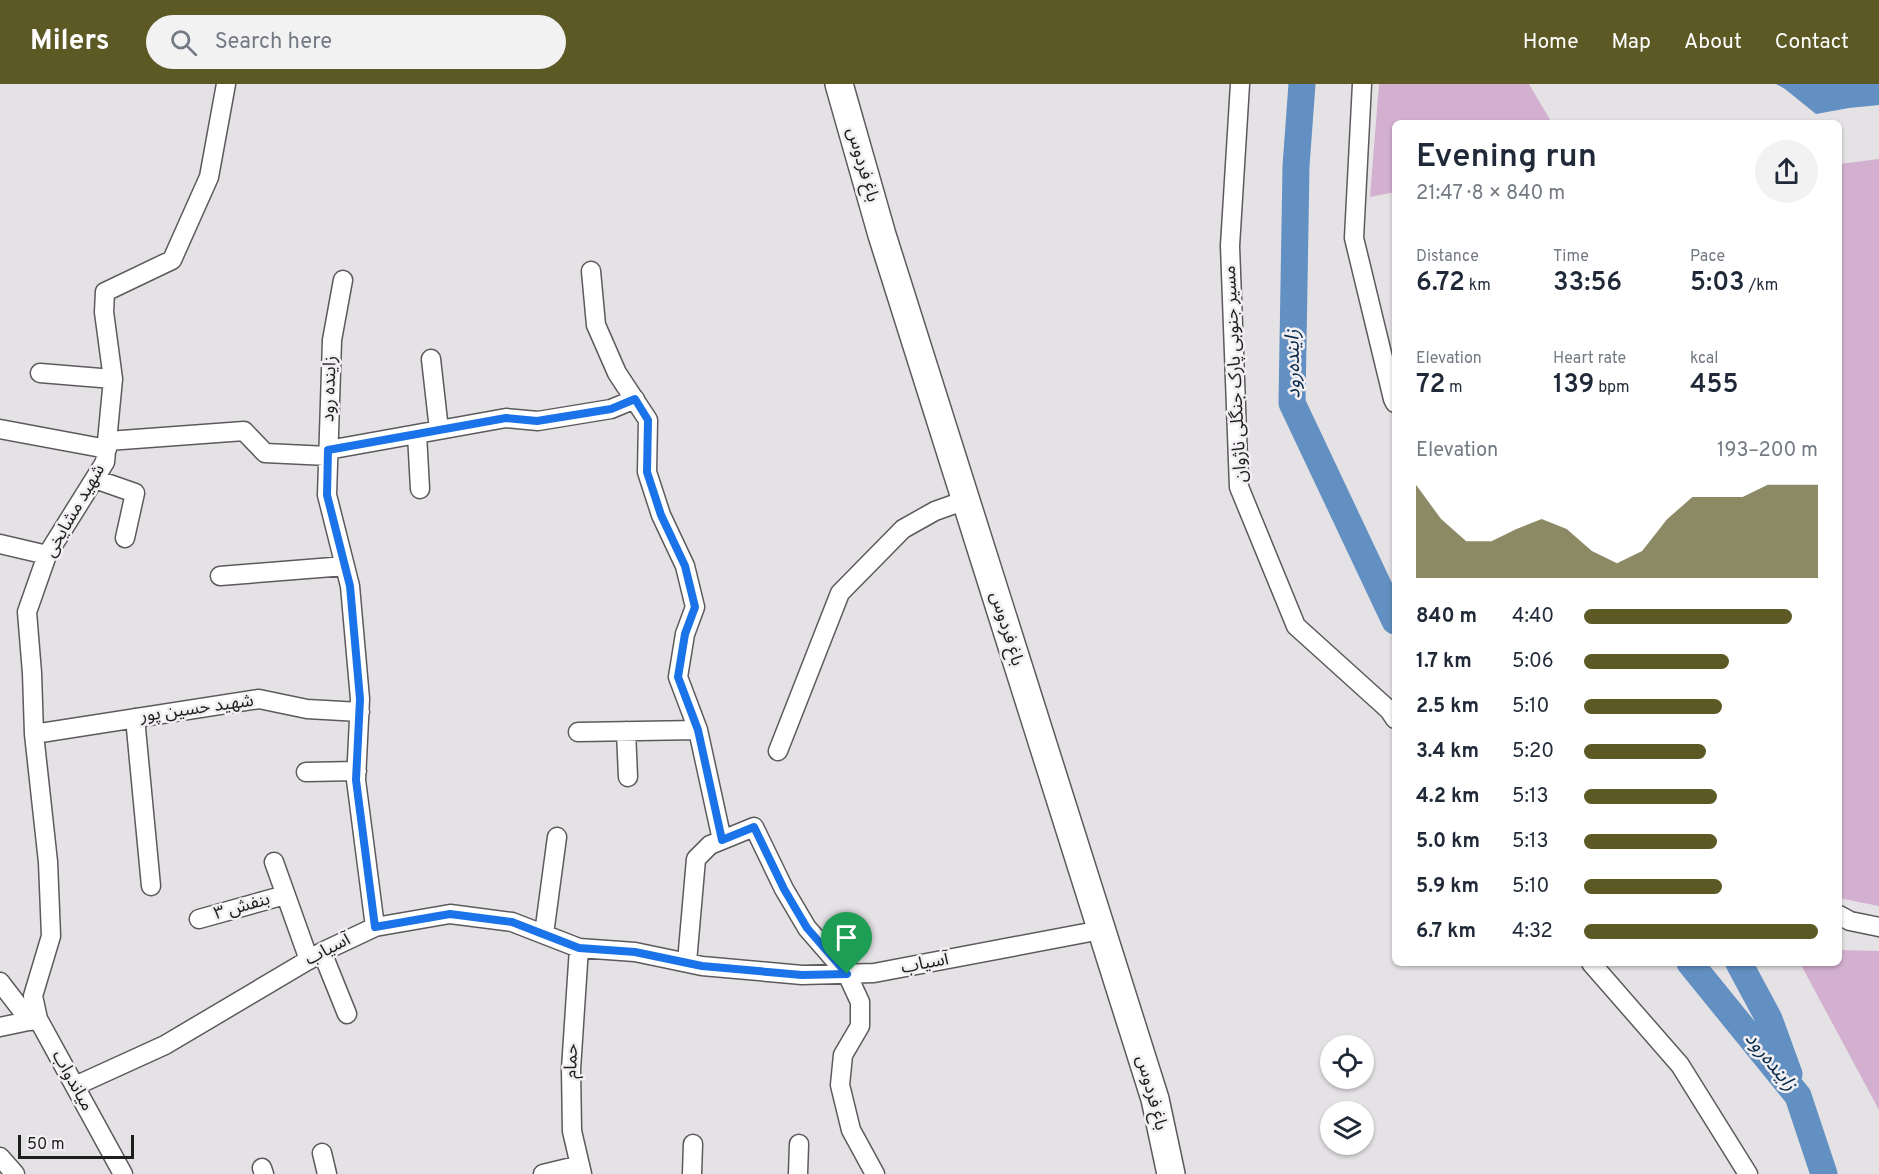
<!DOCTYPE html>
<meta charset="utf-8">
<style>
:root{--surface:#fff;--page:#f2f2f3;--text:#1f2937;--muted:#747a83;--accent:#5c5925}
body{margin:0;font-family:Overpass,"Noto Sans Arabic",sans-serif;background:var(--page);color:var(--text);height:100vh;display:flex;flex-direction:column;font-size:22px;white-space:nowrap}
*{box-sizing:border-box;margin:0}
p{font-size:20px;color:var(--muted)}
.icon{flex:none;width:33px;height:33px;fill:none;stroke:currentColor;stroke-width:2;stroke-linecap:round;stroke-linejoin:round}
.map{position:relative;flex:1;overflow:hidden}
.panel{position:absolute;left:1392px;top:36px;width:450px;height:846px;display:flex;flex-direction:column;background:var(--surface);border-radius:9px;box-shadow:0 2px 4px #0004}
.panel>*{flex:none}
.fabs{position:absolute;left:1320px;top:951px;display:grid;gap:12px}
.fabs a{display:grid;place-items:center;width:54px;height:54px;border-radius:50%;background:var(--surface);box-shadow:0 2px 4px #0004;font-size:30px}
.scale{position:absolute;left:18px;bottom:15px;width:116px;box-sizing:border-box;padding-left:6px;border:3px solid #1f1e1f;border-top:0;font-size:16px;line-height:21px;white-space:nowrap;color:#1f1e1f;-webkit-text-stroke:4px #f2eff2;paint-order:stroke}
.pin{position:absolute;display:grid;place-items:center;width:51px;height:51px;color:#fff;margin:-62px -26px;border-radius:50% 50% 50% 0;rotate:-45deg;box-shadow:0 0 6px #0007}
.pin .icon{rotate:45deg}
.round{display:grid;place-items:center;flex:none;width:63px;height:63px;border-radius:32px;background:var(--page)}
.headline{display:flex;align-items:center;justify-content:space-between;height:102px;padding:0 24px}
h1{font-size:33px;font-weight:600;line-height:45px}
.stats{display:grid;grid-template-columns:repeat(3,1fr);gap:9px;height:102px;padding:6px 24px}
.stats div{display:grid;align-content:center}
.stats b{font-size:26px;font-weight:600}
.stats small{font-size:16px;font-weight:400}
.stats p{font-size:16px}
.chart{height:168px;padding:12px 24px}
.chart p{display:flex;justify-content:space-between}
.chart svg{width:100%;height:108px;margin-top:6px;fill:var(--accent);opacity:.7}
ul{padding:0 24px;list-style:none;font-size:20px}
li{display:grid;grid-template-columns:96px 72px 1fr;align-items:center;height:45px}
li i{height:15px;border-radius:8px;background:var(--accent)}
header{display:flex;align-items:center;gap:36px;box-sizing:border-box;height:84px;padding:0 30px;background:var(--accent);color:#fff}
header strong{font-size:28px}
nav{display:flex;gap:33px;margin-inline-start:auto;font-size:21px}
.search{width:420px;height:54px;background:var(--page);display:flex;align-items:center;gap:15px;box-sizing:border-box;padding:0 21px;border-radius:33px;color:var(--muted);font-size:22px}
.map>svg:first-child{display:block}
</style>
<header>
<strong>Milers</strong>
<div class="search"><svg class="icon" aria-label="search" viewBox="0 0 24 24"><circle cx="10" cy="10" r="6"/><path d="M15 15l6 6"/></svg>Search here</div>
<nav><a>Home</a><a>Map</a><a>About</a><a>Contact</a></nav>
</header>
<div class="map">
<svg width="1879" height="1090" viewBox="0 0 1879 1090">
<rect width="100%" height="100%" fill="#e5e2e5"/>
<!-- green -->
<path fill="#d3b0cf" d="M1379,0H1529L1552,39H1395V108L1370,113Z
M1879,75V822L1839,814V80Z
M1839,866L1879,867V1026L1800,879H1839Z"/>
<!-- water -->
<path fill="#6290c3" d="M1776,0H1879V21L1849,24L1816,30L1785,5Z"/>
<g fill="none" stroke-linecap="round" stroke-linejoin="round">
<!-- river -->
<path stroke="#6290c3" stroke-width="27" d="M1302,0L1296,82L1292,319L1395,537
M1690,879L1798,1012L1824,1090
M1739,879L1769,935L1789,990"/>
<defs>
<path id="street" d="M1240,0L1230,162L1239,403L1296,542L1389,626L1395,635
M1362,0L1354,154L1393,315L1395,319
M591,187L596,241L617,289L648,336L647,388L661,431L685,482L695,523L685,550L678,593L698,646L722,756
M343,196L332,256L327,411L350,502L360,615L356,696L375,843
M431,275L439,346
M40,289L113,295
M0,345L107,365
M417,350L420,405
M108,357L244,347L265,369L328,372
M328,366L506,334L538,337L611,325L635,315
M95,395L135,409L125,454
M0,460L47,471
M220,492L345,482
M135,634L151,802
M626,647L628,693
M578,648L698,646
M34,650L259,615L307,625L360,628
M778,667L840,509L903,445L935,427L966,416
M306,688L357,687
M274,778L309,876
M1839,831L1850,837L1879,843
M199,835L285,811
M544,850L557,753
M579,864L571,985L572,1047L582,1090
M322,868L347,930
M687,878L696,775L710,761L754,743L784,805L807,844L847,890L860,918V942L843,971L840,1001L851,1046L875,1090
M1591,879L1680,981L1748,1090
M0,898L30,937
M0,943L38,935
M75,1002L165,961L322,868L375,843L450,830L512,838L579,864L635,868L702,882L802,891L874,889L1101,846
M322,1069L327,1090
M0,1073L15,1090
M262,1084L264,1090
M123,1090L38,935L33,912L51,852L48,778L34,650L32,589L27,528L47,471L105,378L113,295L104,228L105,208L172,176L209,93L226,0
M543,1090L580,1081
M692,1090L693,1060
M798,1090L799,1060"/>
<path id="secondary" d="M839,0L882,151L1155,1015L1171,1090"/>
</defs>
<!-- street casing -->
<use href="#street" stroke="#5d5a5d" stroke-width="21"/>
<!-- secondary casing -->
<use href="#secondary" stroke="#5d5a5d" stroke-width="30"/>
<!-- street -->
<use href="#street" stroke="#fff" stroke-width="18"/>
<!-- secondary -->
<use href="#secondary" stroke="#fff" stroke-width="27"/>
</g>
<g fill="none" stroke-linecap="round" stroke-linejoin="round">
<defs>
<path id="route" d="M635,315L648,336L647,388L661,431L685,482L695,523L685,550L678,593L698,646L722,756L754,743L784,805L807,844L847,890L802,891L702,882L635,868L579,864L512,838L450,830L375,843L356,696L360,615L350,502L327,411L328,366L506,334L537,337L611,325Z"/>
</defs>
<!-- route casing -->
<use href="#route" stroke="#fff" stroke-width="12"/>
<!-- route -->
<use href="#route" stroke="#1a73e8" stroke-width="8"/>
</g>
<g text-anchor="middle" dominant-baseline="central" stroke-width="5" stroke-linejoin="round" paint-order="stroke">
<!-- street labels -->
<g font-size="18" fill="#1f1e1f" stroke="#f2eff2">
<text transform="translate(862 81) rotate(74)">باغ فردوس</text>
<text transform="translate(1236 290) rotate(-93)">مسیر جنوبی پارک جنگلی ناژوان</text>
<text transform="translate(330 305) rotate(-88)">زاینده رود</text>
<text transform="translate(75 427) rotate(-60)">شهید مشایخی</text>
<text transform="translate(1006 545) rotate(73)">باغ فردوس</text>
<text transform="translate(197 625) rotate(-8)">شهید حسین پور</text>
<text transform="translate(242 823) rotate(-16)">بنفش ۳</text>
<text transform="translate(328 866) rotate(-28)">آسیاب</text>
<text transform="translate(925 880) rotate(-11)">آسیاب</text>
<text transform="translate(572 977) rotate(-88)">حمام</text>
<text transform="translate(72 997) rotate(61)">میاندواب</text>
<text transform="translate(1151 1009) rotate(75)">باغ فردوس</text>
</g>
<!-- water labels -->
<g font-size="20" font-style="italic" fill="#072a4b" stroke="#f2eff2">
<text transform="translate(1294 280) rotate(-91)">زاینده‌رود</text>
<text transform="translate(1770 978) rotate(51)">زاینده‌رود</text>
</g>
</g>
</svg>
<div class="fabs">
<a><svg class="icon" aria-label="locate" viewBox="0 0 24 24"><circle cx="12" cy="12" r="6"/><path d="M12 2v4M12 18v4M2 12h4M18 12h4"/></svg></a>
<a><svg class="icon" aria-label="layers" viewBox="0 0 24 24"><path d="M12 4l9 5-9 5-9-5zM3 14l9 5 9-5"/></svg></a>
</div>
<div class="scale">50 m</div>
<div class="pin" style="left:847px;top:890px;background:#1e9e55"><svg class="icon" aria-label="arrive" viewBox="0 0 24 24"><path d="M6 21V4h12l-3 4 3 4H6"/></svg></div>
<section class="panel">
<div class="headline"><div><h1>Evening run</h1><p>21:47 · 8 × 840 m</p></div><a class="round"><svg class="icon" aria-label="share" viewBox="0 0 24 24"><path d="M12 15V3M7 8l5-5 5 5M5 13v7h14v-7"/></svg></a></div>
<div class="stats">
<div><p>Distance</p><b>6.72<small> km</small></b></div>
<div><p>Time</p><b>33:56</b></div>
<div><p>Pace</p><b>5:03<small> /km</small></b></div>
</div>
<div class="stats">
<div><p>Elevation</p><b>72<small> m</small></b></div>
<div><p>Heart rate</p><b>139<small> bpm</small></b></div>
<div><p>kcal</p><b>455</b></div>
</div>
<div class="chart"><p><span>Elevation</span>193–200 m</p>
<svg viewBox="0 0 160 44" preserveAspectRatio="none"><path d="M0 44V6L10 20L20 29L30 29L40 24L50 20L60 24L70 33L80 38L90 33L100 20L110 11L120 11L130 11L140 6L150 6L160 6V44z"/></svg>
</div>
<ul>
<li><b>840 m</b>4:40<i style="width:89%"></i></li>
<li><b>1.7 km</b>5:06<i style="width:62%"></i></li>
<li><b>2.5 km</b>5:10<i style="width:59%"></i></li>
<li><b>3.4 km</b>5:20<i style="width:52%"></i></li>
<li><b>4.2 km</b>5:13<i style="width:57%"></i></li>
<li><b>5.0 km</b>5:13<i style="width:57%"></i></li>
<li><b>5.9 km</b>5:10<i style="width:59%"></i></li>
<li><b>6.7 km</b>4:32<i style="width:100%"></i></li>
</ul>
</section>
</div>
